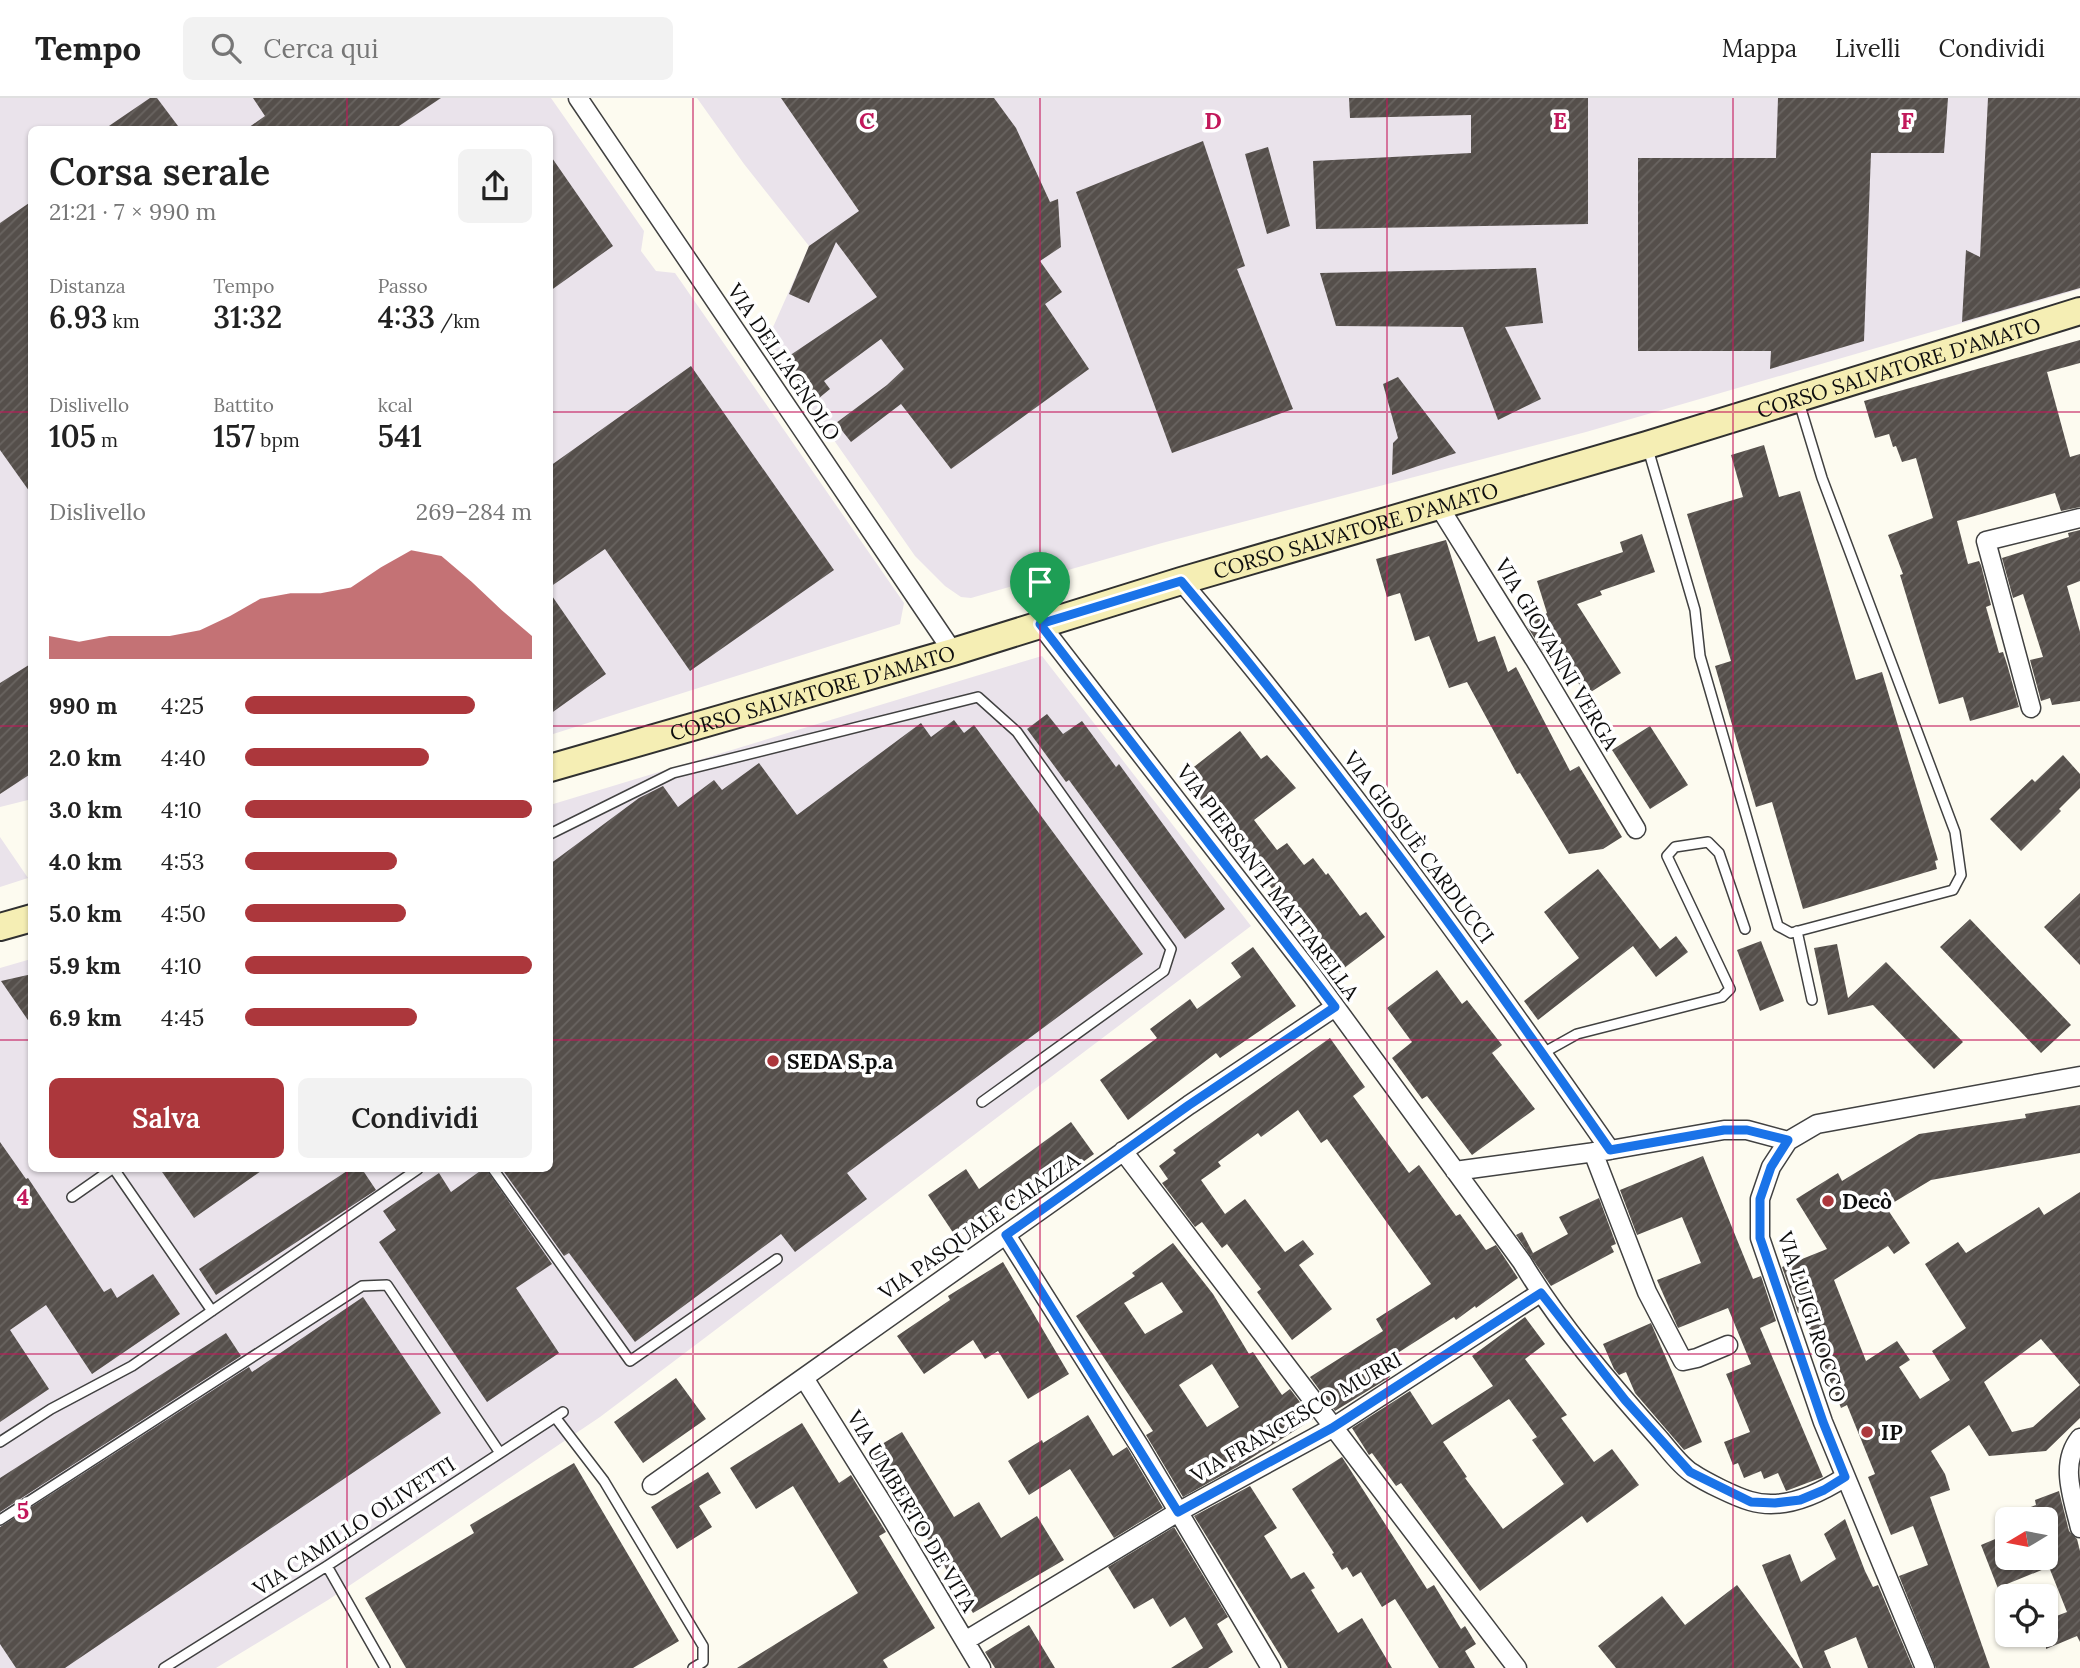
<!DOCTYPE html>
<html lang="it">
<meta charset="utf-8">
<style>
:root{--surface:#fff;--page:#f2f2f2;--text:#222;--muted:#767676;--line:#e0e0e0;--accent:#ac373c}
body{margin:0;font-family:Lora,serif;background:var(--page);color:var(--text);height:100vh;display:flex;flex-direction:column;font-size:26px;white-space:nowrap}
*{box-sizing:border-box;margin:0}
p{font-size:23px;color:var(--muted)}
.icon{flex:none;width:38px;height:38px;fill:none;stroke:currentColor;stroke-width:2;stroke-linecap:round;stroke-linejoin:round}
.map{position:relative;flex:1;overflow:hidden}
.panel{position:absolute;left:28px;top:28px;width:525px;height:1046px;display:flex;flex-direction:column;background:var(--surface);border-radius:10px;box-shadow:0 2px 5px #0004}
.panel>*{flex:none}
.needle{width:46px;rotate:260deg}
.controls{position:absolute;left:1995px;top:1409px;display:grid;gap:14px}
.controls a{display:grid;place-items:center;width:63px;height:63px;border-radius:10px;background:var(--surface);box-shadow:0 2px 5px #0004;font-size:35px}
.pin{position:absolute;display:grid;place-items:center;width:60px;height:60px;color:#fff;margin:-72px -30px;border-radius:50% 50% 50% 0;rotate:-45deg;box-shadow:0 0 7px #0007}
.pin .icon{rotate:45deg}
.round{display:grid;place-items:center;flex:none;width:74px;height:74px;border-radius:10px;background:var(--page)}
.head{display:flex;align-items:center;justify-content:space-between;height:119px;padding:0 21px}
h1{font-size:38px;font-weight:600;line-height:52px}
.figures{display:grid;grid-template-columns:repeat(3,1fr);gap:10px;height:119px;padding:7px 21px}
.figures div{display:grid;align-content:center}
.figures b{font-size:30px;font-weight:600}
.figures small{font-size:19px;font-weight:400}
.figures p{font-size:19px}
.chart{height:196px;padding:14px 21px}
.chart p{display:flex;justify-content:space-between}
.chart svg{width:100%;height:126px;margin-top:7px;fill:var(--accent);opacity:.7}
.cta{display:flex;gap:14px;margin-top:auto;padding:14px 21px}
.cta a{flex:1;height:80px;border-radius:10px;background:var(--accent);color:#fff;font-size:28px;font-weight:600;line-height:80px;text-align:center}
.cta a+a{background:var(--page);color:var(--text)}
ul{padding:0 21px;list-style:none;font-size:23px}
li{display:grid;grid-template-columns:112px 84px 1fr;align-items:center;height:52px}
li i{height:18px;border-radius:9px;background:var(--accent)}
header{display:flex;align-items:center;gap:42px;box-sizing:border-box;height:98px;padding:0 35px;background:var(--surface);border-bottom:2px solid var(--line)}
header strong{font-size:33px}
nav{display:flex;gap:38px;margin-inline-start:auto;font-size:24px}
.search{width:490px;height:63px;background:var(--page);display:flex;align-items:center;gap:18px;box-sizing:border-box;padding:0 24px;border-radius:10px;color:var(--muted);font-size:26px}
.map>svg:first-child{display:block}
</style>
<header>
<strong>Tempo</strong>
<div class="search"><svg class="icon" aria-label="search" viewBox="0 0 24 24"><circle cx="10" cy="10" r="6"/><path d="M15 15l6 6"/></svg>Cerca qui</div>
<nav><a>Mappa</a><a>Livelli</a><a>Condividi</a></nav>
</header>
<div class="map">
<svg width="2080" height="1570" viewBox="0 0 2080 1570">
<defs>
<pattern id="building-hatch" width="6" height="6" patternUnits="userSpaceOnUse" patternTransform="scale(1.75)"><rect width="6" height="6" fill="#554f4b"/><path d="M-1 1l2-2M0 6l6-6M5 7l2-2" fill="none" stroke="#696461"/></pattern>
</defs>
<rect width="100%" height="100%" fill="#fdfbf0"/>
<!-- industrial -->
<path fill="#eae3eb" d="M0,0H551L644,133L641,153L656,173L675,175L904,505L900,526L550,637V32H32V701L0,709Z
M697,0H2080V191L1586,334L1162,445L971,500L961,499L945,488L915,458L766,245L809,148L744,66Z
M1042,558L1251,828L600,1319L328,1502L216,1570H0V870L31,861L32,1071H550V707Z
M0,739L28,780L0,789Z"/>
<!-- building -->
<path fill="url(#building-hatch)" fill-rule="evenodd" d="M150,0H157L181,32H103Z
M253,0H441L393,32H245L265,18Z
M781,0H994L1016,30L1050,104L1058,101L1061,149L1040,163L1062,194L1045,206L1089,271L951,371L901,306L851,344L836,325L887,287L904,271L881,241L824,283L830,291L813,305L783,262L877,199L836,144L809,205L789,196L809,148L859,113Z
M1349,0H1588V126L1316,131L1313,63L1471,55V17L1350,20Z
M1778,0H1948L1944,55H1871L1864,243L1770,271L1771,253H1638V60H1776Z
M1988,0H2080V190L1962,224L1966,152L1980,159Z
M1203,43L1245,168L1237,171L1293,311L1172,355L1076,94Z
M1268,49L1290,128L1267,136L1245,56Z
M550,57L613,148L550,193Z
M32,103V397L0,352V125Z
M1536,170L1543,225L1505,229L1541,301L1498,322L1463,229L1336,228L1320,175Z
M2080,242V265L2047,274L2070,359L2080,356V409L2061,413L2055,395L1957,423L1968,466L1979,463L1981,467L1991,507L1986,509L1999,555L2003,554L2007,566L2019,609L1970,623L1963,599L1939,606L1900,477L1903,476L1888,437L1933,420L1916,360L1902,364L1896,348L1893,349L1889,336L1875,340L1864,303Z
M691,268L834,472L690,573L605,451L550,489V368Z
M1398,279L1456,355L1392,377L1393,345L1398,340L1383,286Z
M1764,347L1779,399L1800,393L1856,582L1882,574L1938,762L1935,763L1937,771L1803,811L1772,704L1756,709L1715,568L1731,563L1687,416L1743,399L1731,357Z
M2080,432V483L2067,488L2080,534V603L2052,607L2050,600L2041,603L2030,562L2043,559L2023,496L2013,500L2002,460L2069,439L2068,435Z
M1642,436L1655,474L1600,493L1602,497L1577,506L1621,575L1586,597L1558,553L1547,560L1527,528L1547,515L1537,483L1623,454L1620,444Z
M1446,442L1478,544L1495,538L1508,574L1516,569L1570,673L1579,668L1622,739L1603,751L1569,756L1520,675L1517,676L1467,584L1449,590L1429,538L1415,543L1400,495L1387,499L1376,461Z
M550,495L606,576L550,616Z
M32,565V675L0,696V585Z
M1047,616L1063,636L1082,623L1116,669L1119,666L1225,811L1185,841L1069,682L1066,684L1027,631Z
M954,622L964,635L974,627L1143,856L847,1075L867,1101L795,1154L781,1136L635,1244L569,1155L564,1158L502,1071H550V766L639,700L663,688L678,709L714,682L722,692L759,665L797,717L921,625L931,639Z
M1650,628L1688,687L1650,711L1612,652Z
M1240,633L1261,661L1267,657L1296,690L1254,722L1277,752L1287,745L1304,767L1313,760L1326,777L1328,775L1360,818L1366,814L1385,839L1339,874L1285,801L1282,804L1242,751L1204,703L1201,705L1181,679Z
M2063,657L2080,676V690L2059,711L2061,713L2021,753L1990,721L2032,681L2035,684Z
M1598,771L1660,851L1676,838L1688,854L1656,879L1633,848L1538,922L1524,903L1579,860L1544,814Z
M2080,795V867L2044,829Z
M1970,821L2071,927L2041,955L1940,849Z
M1761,843L1784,903L1760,913L1737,852Z
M1837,846L1848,900L1886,864L1963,944L1934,971L1873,907L1828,917L1814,850Z
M1253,849L1296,908L1220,960L1216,955L1128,1022L1100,982L1157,940L1150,931L1190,901L1197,911L1241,879L1231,865Z
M1437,872L1462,906L1467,902L1502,947L1492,955L1535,1011L1472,1057L1427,998L1422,1001L1392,960L1412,944L1387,910Z
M32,876V928L1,883Z
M1330,940L1365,989L1353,998L1409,1075L1419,1067L1456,1118L1460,1116L1486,1152L1496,1147L1518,1180L1476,1210L1475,1208L1456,1222L1454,1219L1382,1265L1390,1279L1335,1313L1310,1279L1383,1233L1376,1221L1431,1186L1327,1041L1321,1045L1298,1012L1261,1039L1258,1035L1218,1064L1221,1068L1201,1082L1225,1116L1245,1101L1285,1154L1303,1142L1314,1156L1299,1167L1332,1211L1292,1242L1257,1194L1261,1191L1227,1146L1222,1150L1202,1124L1195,1129L1162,1085L1168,1081L1159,1068L1176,1055L1173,1052Z
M2080,1007V1055L1931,1082L1886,1109L1910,1145L1894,1156L1888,1148L1834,1182L1866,1263L1897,1243L1910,1262L1899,1269L1920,1301L1950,1282L1932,1253L1966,1230L1925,1166L1958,1144L1966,1155L2039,1109L2044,1117L2080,1094V1287L2041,1241L1984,1284L2012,1334L2033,1329L2080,1287V1320L2046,1353L1989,1358L1969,1327L1931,1353L1945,1376L1950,1392L1930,1399L1990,1570H1936L1899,1478L1928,1467L1913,1428L1891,1437L1868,1379L1875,1376L1847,1307L1841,1310L1802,1213L1798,1215L1782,1169L1827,1151L1796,1101L1838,1075L1842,1083L1919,1036L2026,1020L2025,1016Z
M1071,1024L1094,1056L1037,1097L1032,1090L1011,1106L1009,1103L956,1139L928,1097L966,1071L979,1091Z
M0,1044L26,1081L28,1080L104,1194L111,1190L117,1200L153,1176L180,1216L92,1276L46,1207L10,1232L49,1291L0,1324Z
M1703,1058L1753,1181L1761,1178L1776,1223L1760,1230L1823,1379L1786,1393L1778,1375L1764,1381L1761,1373L1744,1380L1738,1365L1733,1367L1724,1344L1750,1334L1726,1276L1751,1266L1728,1210L1678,1230L1657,1182L1701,1165L1682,1119L1637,1137L1620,1092Z
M160,1071H264L194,1120Z
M350,1071H362L376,1092L216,1197L199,1171Z
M483,1071H486L552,1166L516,1190L559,1255L487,1304L379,1144L396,1132L383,1113L439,1075L451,1094Z
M1599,1100L1616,1146L1611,1148L1614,1154L1551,1188L1516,1137L1522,1134L1533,1155L1568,1136L1559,1119Z
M1173,1145L1213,1196L1249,1256L1253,1254L1282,1297L1290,1291L1313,1321L1237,1369L1183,1399L1146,1337L1153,1333L1076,1218L1135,1178L1132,1175ZM1162,1184L1183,1214L1145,1236L1124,1205ZM1212,1266L1239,1309L1207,1329L1179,1287Z
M1003,1164L1069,1276L1028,1301L998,1253L985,1261L973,1242L924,1276L897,1238L950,1202L948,1198Z
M363,1199L441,1315L65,1570H16L0,1546V1429L249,1269L252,1274Z
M1525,1219L1545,1246L1525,1261L1567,1317L1561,1320L1594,1364L1612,1351L1639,1387L1587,1425L1582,1418L1480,1493L1401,1385L1396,1388L1372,1355L1369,1357L1352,1330L1410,1293L1432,1327L1493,1288L1472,1258ZM1509,1301L1537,1339L1532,1342L1564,1386L1503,1431L1465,1380L1467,1379L1443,1344Z
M1651,1225L1702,1344L1684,1352L1635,1295L1626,1274L1619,1277L1614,1271L1603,1246Z
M226,1235L241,1258L0,1414V1380Z
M676,1280L706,1321L643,1365L614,1324Z
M1088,1317L1113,1358L1127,1349L1163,1410L1114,1440L1070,1371L1029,1397L1008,1363L1042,1342L1043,1345Z
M802,1325L839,1385L851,1377L886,1434L879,1438L935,1530L883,1562L888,1570H737L858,1495L793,1388L756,1411L730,1370Z
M902,1334L954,1419L979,1404L1001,1440L1037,1418L1064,1462L973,1515L913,1417L906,1422L871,1365L872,1364L867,1355Z
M1342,1359L1427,1491L1434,1487L1461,1531L1465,1528L1476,1546L1465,1553L1475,1570H1439L1395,1501L1382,1509L1361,1474L1353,1479L1347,1469L1342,1472L1332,1456L1334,1455L1292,1391Z
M574,1365L679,1543L633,1570H406L365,1500L474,1435L470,1427Z
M708,1374L721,1395L699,1408L712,1429L677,1451L651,1409Z
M1250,1388L1277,1430L1264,1438L1291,1481L1304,1474L1315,1490L1311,1492L1338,1535L1362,1520L1392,1570H1288L1194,1418Z
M2059,1393L2069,1433L2077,1441L2080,1453V1544L2077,1538L2046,1551V1522L2067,1514L2049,1469L2007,1486L2006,1511L1981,1447L2007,1436V1460H2046V1421L2003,1420L2036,1407L2035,1402Z
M1845,1421L1865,1473L1873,1489L1878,1487L1913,1570H1868L1856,1539L1824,1553L1831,1570H1803L1762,1467L1790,1456L1801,1484L1836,1461L1824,1436Z
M1174,1429L1228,1519L1217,1526L1233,1554L1208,1570H1171L1203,1550L1185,1519L1170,1529L1153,1500L1134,1511L1108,1469Z
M1737,1487L1800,1570H1616L1598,1548L1662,1498L1685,1527Z
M1029,1527L1055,1570H995L985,1554Z"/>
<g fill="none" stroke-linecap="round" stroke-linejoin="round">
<defs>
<path id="lane" d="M1648,351L1695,512L1700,558L1778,828L1791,835L1953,792L1961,777L1955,734L1822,380L1798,301
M550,736L673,675L978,599L1017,634L1171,851L1164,873L982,1004
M1797,833L1812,902
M1543,955L1577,936L1722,899L1730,891L1667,758L1675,749L1708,744L1719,755L1745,831
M114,1071L212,1213
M493,1071L630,1263L777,1161
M72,1099L112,1071
M555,1319L604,1383L703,1548V1564L693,1570
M0,1344L51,1311L132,1268L418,1071
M0,1422L362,1188L387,1187L500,1355
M327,1468L385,1570
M164,1570L327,1468L563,1314"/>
<path id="street" d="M578,0L953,554
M1438,407L1535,562L1636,731
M1181,483C1334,664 1474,857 1610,1052
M1040,526L1312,877L1522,1164C1559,1226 1608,1283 1656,1337C1667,1349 1679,1367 1692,1375C1705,1384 1736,1399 1750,1403C1783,1413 1819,1396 1845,1379
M2031,610L1986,443L2080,420
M1123,1053L1517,1570
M1593,1054L1647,1194L1683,1263L1697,1260L1728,1247
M1455,1073L1610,1052L1724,1032H1747L1788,1043
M1006,1137L1140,1349L1271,1570
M804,1280L889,1416L981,1570
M2080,1340C2059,1366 2073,1400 2080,1430
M652,1387L1189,1007L1335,909
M965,1543L1178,1414L1332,1330L1540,1195
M1925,1570L1823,1324L1760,1140V1101L1771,1069L1788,1043L1817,1026L2080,978"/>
<g id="secondary">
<path id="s1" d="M550,670L953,554L1181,483L1647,347L2080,213"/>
<path d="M0,829L32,820"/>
</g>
</defs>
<!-- lane casing -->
<use href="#lane" stroke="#414141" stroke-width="12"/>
<!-- street casing -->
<use href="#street" stroke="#414141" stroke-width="21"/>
<!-- secondary casing -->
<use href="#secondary" stroke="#303030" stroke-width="30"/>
<!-- lane -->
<use href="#lane" stroke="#fff" stroke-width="9"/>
<!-- street -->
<use href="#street" stroke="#fff" stroke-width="18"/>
<!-- secondary -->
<use href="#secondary" stroke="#f5eeb4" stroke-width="26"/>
</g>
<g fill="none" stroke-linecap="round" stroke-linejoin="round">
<defs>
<path id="route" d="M1181,483C1334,664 1475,857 1610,1052L1724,1032H1747L1788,1042L1771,1069L1760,1101V1140L1823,1324L1845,1379L1824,1392L1800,1402L1775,1405L1751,1404L1690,1374L1625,1302L1541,1195L1332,1330L1178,1414L1006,1137L1189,1007L1335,909L1040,526Z"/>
</defs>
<!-- route casing -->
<use href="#route" stroke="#fff" stroke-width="14"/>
<!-- route -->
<use href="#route" stroke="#1a73e8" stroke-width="9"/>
</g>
<!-- grid -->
<path fill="none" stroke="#c2185b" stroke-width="2" stroke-opacity="0.55" d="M347,0V32M693,0V1570M1040,0V1570M1387,0V1570M1733,0V1570M0,314H32M550,314H2080M0,628H32M550,628H2080M0,942H32M550,942H2080M347,1071V1570M0,1256H2080"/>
<!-- markers -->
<g fill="#ac373c" stroke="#fff" stroke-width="2.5">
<circle cx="773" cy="963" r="7"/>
<circle cx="1828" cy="1103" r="7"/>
<circle cx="1867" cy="1334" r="7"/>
</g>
<g text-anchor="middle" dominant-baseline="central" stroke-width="7" stroke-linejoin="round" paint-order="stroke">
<!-- street labels -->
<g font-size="21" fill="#0e0e0e" stroke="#fff">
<text transform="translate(784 264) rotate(56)">VIA DELL'AGNOLO</text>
<text stroke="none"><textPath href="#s1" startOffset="1407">CORSO SALVATORE D'AMATO</textPath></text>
<text stroke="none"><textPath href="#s1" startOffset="840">CORSO SALVATORE D'AMATO</textPath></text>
<text transform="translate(1557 556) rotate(59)">VIA GIOVANNI VERGA</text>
<text stroke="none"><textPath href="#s1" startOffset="273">CORSO SALVATORE D'AMATO</textPath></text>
<text transform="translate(1419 749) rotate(53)">VIA GIOSUÈ CARDUCCI</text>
<text transform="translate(1268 784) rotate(53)">VIA PIERSANTI MATTARELLA</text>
<text transform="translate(979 1128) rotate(-35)">VIA PASQUALE CAIAZZA</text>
<text transform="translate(1812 1219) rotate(72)">VIA LUIGI ROCCO</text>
<text transform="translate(1296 1319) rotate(-30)">VIA FRANCESCO MURRI</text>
<text transform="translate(912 1413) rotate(59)">VIA UMBERTO DE VITA</text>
<text transform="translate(354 1428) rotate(-33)">VIA CAMILLO OLIVETTI</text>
</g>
<!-- poi labels -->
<g font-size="21" font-weight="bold" fill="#0e0e0e" stroke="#fff" text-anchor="start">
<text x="787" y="963">SEDA S.p.a</text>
<text x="1842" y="1103">Decò</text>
<text x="1881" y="1334">IP</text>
</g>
</g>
<g font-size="23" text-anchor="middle" font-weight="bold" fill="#c2185b" stroke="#fff" stroke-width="7" stroke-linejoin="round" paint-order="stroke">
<text x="867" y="31">C</text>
<text x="1213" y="31">D</text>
<text x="1560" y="31">E</text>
<text x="1907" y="31">F</text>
<text x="23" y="1107">4</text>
<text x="23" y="1421">5</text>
</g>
</svg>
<div class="controls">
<a><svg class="needle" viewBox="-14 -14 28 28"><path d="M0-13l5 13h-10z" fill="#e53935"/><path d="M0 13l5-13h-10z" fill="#767676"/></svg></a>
<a><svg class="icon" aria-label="locate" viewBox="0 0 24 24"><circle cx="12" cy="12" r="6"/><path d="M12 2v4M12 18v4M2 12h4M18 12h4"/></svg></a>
</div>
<div class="pin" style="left:1040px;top:526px;background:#1e9e55"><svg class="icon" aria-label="arrive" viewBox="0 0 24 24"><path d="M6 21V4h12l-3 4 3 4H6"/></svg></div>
<section class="panel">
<div class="head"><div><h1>Corsa serale</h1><p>21:21 · 7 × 990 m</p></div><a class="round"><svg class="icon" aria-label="share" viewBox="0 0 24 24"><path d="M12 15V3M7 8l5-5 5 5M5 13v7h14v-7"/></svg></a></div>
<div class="figures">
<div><p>Distanza</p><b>6.93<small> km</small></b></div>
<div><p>Tempo</p><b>31:32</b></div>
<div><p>Passo</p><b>4:33<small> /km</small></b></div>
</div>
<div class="figures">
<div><p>Dislivello</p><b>105<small> m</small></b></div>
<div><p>Battito</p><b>157<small> bpm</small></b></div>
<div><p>kcal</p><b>541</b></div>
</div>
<div class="chart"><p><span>Dislivello</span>269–284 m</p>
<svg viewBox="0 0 160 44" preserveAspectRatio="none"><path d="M0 44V36L10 38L20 36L30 36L40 36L50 34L60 29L70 23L80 21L90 21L100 19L110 12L120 6L130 8L140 17L150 27L160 36V44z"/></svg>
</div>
<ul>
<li><b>990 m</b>4:25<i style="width:80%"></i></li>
<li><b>2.0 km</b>4:40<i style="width:64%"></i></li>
<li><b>3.0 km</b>4:10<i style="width:100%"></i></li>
<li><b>4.0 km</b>4:53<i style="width:53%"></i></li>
<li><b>5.0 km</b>4:50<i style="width:56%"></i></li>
<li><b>5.9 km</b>4:10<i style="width:100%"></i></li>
<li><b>6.9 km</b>4:45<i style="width:60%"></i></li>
</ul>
<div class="cta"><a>Salva</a><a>Condividi</a></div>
</section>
</div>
